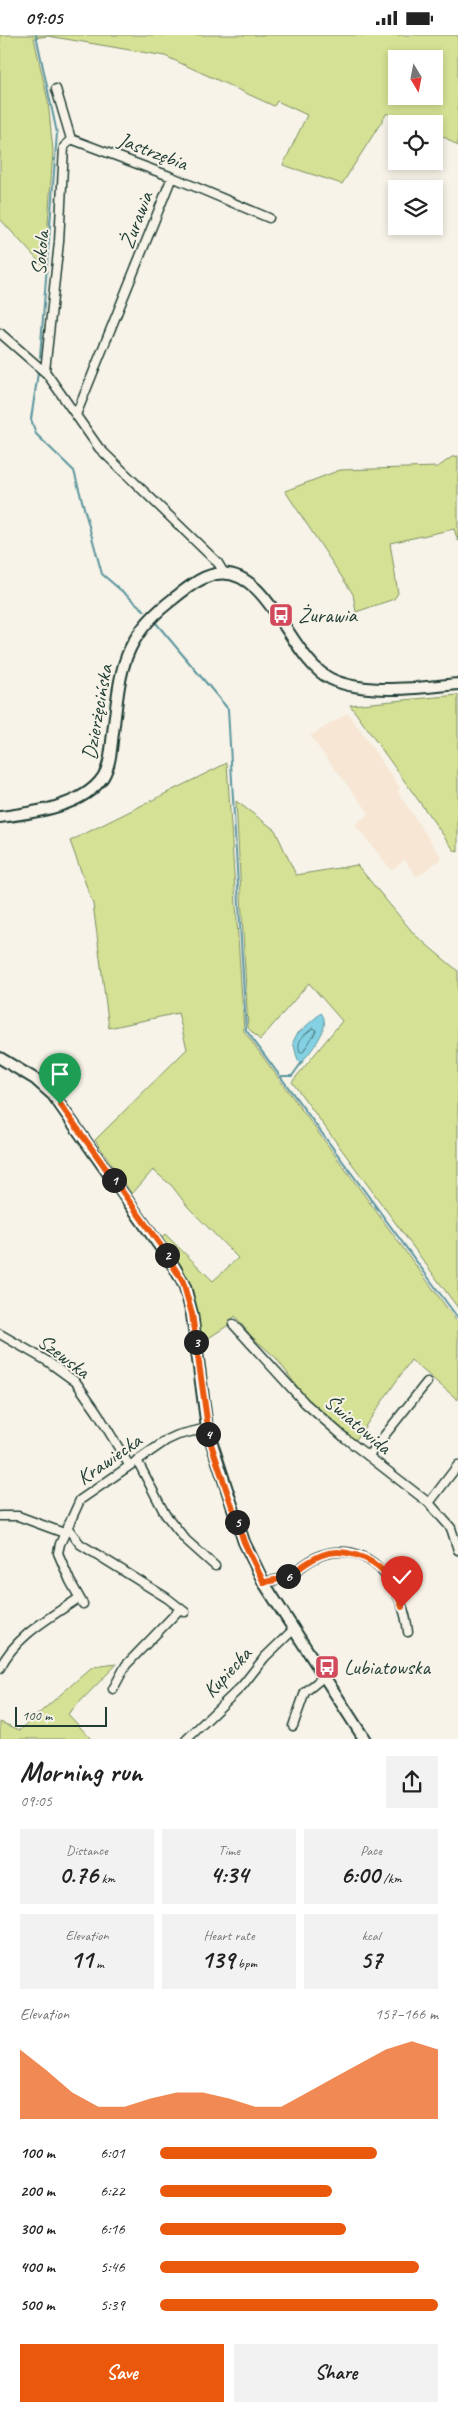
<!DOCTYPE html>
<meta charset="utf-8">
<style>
:root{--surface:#fff;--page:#f2f2f2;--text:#222;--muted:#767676;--accent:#ea580c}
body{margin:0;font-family:Caveat,sans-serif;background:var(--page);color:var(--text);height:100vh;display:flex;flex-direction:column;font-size:19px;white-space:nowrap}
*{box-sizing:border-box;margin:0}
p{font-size:16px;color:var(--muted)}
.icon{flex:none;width:28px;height:28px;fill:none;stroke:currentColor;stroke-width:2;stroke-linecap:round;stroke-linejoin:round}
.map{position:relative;height:1704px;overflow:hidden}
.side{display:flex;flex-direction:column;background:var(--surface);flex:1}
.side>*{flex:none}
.needle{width:32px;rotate:170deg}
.tools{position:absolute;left:388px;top:15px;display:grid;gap:10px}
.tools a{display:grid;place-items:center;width:55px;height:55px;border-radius:0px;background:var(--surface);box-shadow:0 2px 8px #0003;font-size:25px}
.scale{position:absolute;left:15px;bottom:12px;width:92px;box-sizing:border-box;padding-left:5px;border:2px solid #1f3d34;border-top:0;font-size:14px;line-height:18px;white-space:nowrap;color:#1f3d34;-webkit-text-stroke:4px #f7f3e8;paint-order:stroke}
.pin{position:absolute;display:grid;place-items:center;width:42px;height:42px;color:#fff;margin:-51px -21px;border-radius:50% 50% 50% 0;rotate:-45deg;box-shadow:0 0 5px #0007}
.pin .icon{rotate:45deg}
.km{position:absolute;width:25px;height:25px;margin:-12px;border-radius:50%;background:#222;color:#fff;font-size:14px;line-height:25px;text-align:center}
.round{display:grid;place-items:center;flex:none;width:52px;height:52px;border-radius:0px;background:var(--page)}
.headline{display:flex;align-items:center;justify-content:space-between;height:85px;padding:0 20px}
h1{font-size:28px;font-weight:700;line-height:38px}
.figures{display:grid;grid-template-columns:repeat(3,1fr);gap:8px;height:85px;padding:5px 20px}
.figures div{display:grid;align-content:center;border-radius:0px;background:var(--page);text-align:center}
.figures b{font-size:25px;font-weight:700}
.figures small{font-size:14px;font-weight:400}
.figures p{font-size:14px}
.chart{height:140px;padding:10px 20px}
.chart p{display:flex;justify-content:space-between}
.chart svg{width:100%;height:90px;margin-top:5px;fill:var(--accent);opacity:.7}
.cta{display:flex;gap:10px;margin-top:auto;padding:10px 20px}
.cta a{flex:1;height:58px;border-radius:0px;background:var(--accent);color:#fff;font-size:20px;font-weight:700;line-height:58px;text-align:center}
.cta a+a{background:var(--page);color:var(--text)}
ul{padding:0 20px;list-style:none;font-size:16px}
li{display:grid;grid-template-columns:80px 60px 1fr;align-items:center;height:38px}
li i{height:12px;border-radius:6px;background:var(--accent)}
.status{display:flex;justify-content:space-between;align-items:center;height:35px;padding:0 25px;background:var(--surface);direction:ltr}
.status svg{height:14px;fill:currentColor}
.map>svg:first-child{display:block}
</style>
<div class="status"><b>09:05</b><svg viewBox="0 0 49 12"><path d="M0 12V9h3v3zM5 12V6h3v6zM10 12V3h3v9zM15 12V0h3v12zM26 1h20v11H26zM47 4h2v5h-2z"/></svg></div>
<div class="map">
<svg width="458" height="1705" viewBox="0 0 458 1705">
<rect width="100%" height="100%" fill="#f7f3e8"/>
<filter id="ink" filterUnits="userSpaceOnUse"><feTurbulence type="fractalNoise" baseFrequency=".02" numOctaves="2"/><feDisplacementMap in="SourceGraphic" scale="10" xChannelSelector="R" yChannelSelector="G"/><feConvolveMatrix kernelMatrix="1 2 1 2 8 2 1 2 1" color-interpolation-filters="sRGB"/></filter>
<g filter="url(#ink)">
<!-- built -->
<path fill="#f7e6d4" d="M348,678L400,753L397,756L442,823L417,842L405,825L391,835L355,790L369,778L310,701Z"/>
<!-- green -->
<path fill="#d5e194" stroke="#7a8f64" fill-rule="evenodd" d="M0,0H458V111L440,99L439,120L434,116V89H400L387,78L342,149L283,130L307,80L277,66L274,71L165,21L48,1L34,3L48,66L53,116L45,233L0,184ZM396,24H434V61H396Z
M458,421V506L454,494L390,508L398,558L394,564L356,577L353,559L285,456L340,435L438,432L452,422Z
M458,660V817L454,815L350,670Z
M227,728L244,996L458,1288V1365L411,1325L355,1406L310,1369L276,1323L251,1301L235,1281L227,1291L201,1308C196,1266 185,1239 161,1204L165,1199L213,1246L238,1223L188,1172L172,1151L153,1135L132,1159L95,1105L187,1014L178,978L109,993L93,869L70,806Z
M236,766L275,795L296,840L357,830L415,900L458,936V1273L292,1047L342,986L309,948L260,1005L248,993Z
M117,1629L68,1679L91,1704H0V1687L20,1695L92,1632Z"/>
<!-- water -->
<path fill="#85d1e4" stroke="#5c969e" d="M321,978C333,991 310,1017 302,1027L298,1026L293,1007L297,999Z"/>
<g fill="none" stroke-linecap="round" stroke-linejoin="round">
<!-- shore -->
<path stroke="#48787a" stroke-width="1" d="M313,993L317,995L303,1017H300C296,1005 304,1000 313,993Z"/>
<!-- stream -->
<path stroke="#5c969e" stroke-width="2" d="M36,0L57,98L40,322
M38,338L31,384L36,399L74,436L102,539L145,576
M156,588L228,674L246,995L458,1283
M282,1041H292L302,1027"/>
<defs>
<path id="street" d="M56,54L71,104
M71,104L172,142L269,183
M0,298L47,339L99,413L218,528L224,538
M45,336L59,207L64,112L71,104
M76,380L172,142
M233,1289L305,1368L345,1403L429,1468L451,1493L458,1515
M0,1299L47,1326L76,1347L97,1377L129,1430
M368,1421L427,1347
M137,1425L165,1479L186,1505L215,1531
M429,1468L458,1430
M0,1481H18L64,1498
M67,1492L80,1509L167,1563L185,1577
M264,1548C272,1544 279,1546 286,1542C301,1534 312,1521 329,1518C376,1508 404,1558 408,1597
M83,1569L70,1546L58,1518L60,1509L80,1465L167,1405L178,1400L207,1393
M0,1633C15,1601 51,1582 79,1563
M113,1654L126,1630L180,1574
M293,1691L305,1657L326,1640
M186,1705L242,1651L265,1622L294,1594"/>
<path id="secondary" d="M0,782C32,778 83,772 103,742C111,729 111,712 113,698C120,641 120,606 168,568C182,557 199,542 216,539C269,530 290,625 331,644C364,660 422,653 458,649
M0,1023L35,1044L53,1060L175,1233L185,1252L192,1279L207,1393L244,1507L264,1548L365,1705"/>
</defs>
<!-- street casing -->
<use href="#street" stroke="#1f3d34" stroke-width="11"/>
<!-- secondary casing -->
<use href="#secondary" stroke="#1f3d34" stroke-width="14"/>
<!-- street -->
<use href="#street" stroke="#f7f3e8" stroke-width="8"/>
<!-- secondary -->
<use href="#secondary" stroke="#f7f3e8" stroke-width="10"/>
</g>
</g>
<g fill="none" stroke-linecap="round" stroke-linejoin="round" filter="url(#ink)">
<defs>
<path id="route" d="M60,1069L161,1211L183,1247L192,1279L210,1406L244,1507L264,1548C272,1544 279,1546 286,1542C299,1535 308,1525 322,1520C342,1512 371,1522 385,1538C393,1547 397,1560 402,1572"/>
</defs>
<!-- route casing -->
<use href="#route" stroke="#fff" stroke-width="10"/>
<!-- route -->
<use href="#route" stroke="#ea580c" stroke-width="6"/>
</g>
<!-- icons -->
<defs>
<symbol id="bus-square" viewBox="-11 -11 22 22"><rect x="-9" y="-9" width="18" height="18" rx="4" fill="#d1495b" stroke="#f7f3e8"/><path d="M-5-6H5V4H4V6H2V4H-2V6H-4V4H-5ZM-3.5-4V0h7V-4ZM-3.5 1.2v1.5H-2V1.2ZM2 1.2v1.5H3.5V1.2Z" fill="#fff"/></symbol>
</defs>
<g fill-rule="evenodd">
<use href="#bus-square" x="267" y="566" width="28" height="28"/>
<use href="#bus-square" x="313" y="1618" width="28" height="28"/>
</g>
<g text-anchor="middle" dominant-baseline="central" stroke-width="4" stroke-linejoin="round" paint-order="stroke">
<!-- street labels -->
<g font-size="21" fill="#1f3d34" stroke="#f7f3e8">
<text transform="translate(153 116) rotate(21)">Jastrzębia</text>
<text transform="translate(136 185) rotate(-69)">Żurawia</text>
<text transform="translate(40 218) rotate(-85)">Sokola</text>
<text transform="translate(97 677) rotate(-80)">Dzierżęcińska</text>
<text transform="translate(64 1321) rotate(37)">Szewska</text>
<text transform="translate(358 1389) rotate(40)">Światowida</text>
<text transform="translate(109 1424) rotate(-35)">Krawiecka</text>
<text transform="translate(227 1637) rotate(-47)">Kupiecka</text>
</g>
<!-- poi labels -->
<g font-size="21" fill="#1f3d34" stroke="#f7f3e8" text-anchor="start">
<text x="298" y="580">Żurawia</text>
<text x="344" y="1632">Lubiatowska</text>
</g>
</g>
</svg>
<div class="tools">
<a><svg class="needle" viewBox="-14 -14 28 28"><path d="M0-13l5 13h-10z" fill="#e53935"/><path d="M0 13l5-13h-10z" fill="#767676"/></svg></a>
<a><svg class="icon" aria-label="locate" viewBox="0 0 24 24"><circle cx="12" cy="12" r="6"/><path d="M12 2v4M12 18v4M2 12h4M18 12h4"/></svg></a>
<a><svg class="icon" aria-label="layers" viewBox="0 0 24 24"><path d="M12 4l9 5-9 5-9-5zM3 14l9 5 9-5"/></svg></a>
</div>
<div class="scale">100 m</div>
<div class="pin" style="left:60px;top:1069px;background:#1e9e55"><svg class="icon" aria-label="arrive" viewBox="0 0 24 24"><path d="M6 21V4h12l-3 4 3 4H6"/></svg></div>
<div class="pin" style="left:402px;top:1572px;background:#d93025"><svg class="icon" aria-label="check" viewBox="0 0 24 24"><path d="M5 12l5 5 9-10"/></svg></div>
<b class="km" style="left:114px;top:1145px">1</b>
<b class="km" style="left:167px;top:1220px">2</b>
<b class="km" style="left:196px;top:1307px">3</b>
<b class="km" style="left:208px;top:1399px">4</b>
<b class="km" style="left:237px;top:1487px">5</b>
<b class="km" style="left:288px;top:1541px">6</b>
</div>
<section class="side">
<div class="headline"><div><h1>Morning run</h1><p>09:05</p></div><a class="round"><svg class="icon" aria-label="share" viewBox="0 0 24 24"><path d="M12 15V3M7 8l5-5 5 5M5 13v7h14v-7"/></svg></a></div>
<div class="figures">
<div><p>Distance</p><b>0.76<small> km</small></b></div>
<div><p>Time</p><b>4:34</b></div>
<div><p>Pace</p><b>6:00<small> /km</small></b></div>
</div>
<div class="figures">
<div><p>Elevation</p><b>11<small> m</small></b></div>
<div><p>Heart rate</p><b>139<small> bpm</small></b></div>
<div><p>kcal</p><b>57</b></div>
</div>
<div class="chart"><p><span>Elevation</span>157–166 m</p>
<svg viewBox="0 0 160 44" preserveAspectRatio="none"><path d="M0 44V10L10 20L20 31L30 38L40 38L50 34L60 31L70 31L80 34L90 38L100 38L110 31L120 24L130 17L140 10L150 6L160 10V44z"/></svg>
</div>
<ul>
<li><b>100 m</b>6:01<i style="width:78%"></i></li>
<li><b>200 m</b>6:22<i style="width:62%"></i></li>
<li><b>300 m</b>6:16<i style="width:67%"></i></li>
<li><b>400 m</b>5:46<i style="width:93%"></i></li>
<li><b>500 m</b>5:39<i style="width:100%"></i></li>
</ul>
<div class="cta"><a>Save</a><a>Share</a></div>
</section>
